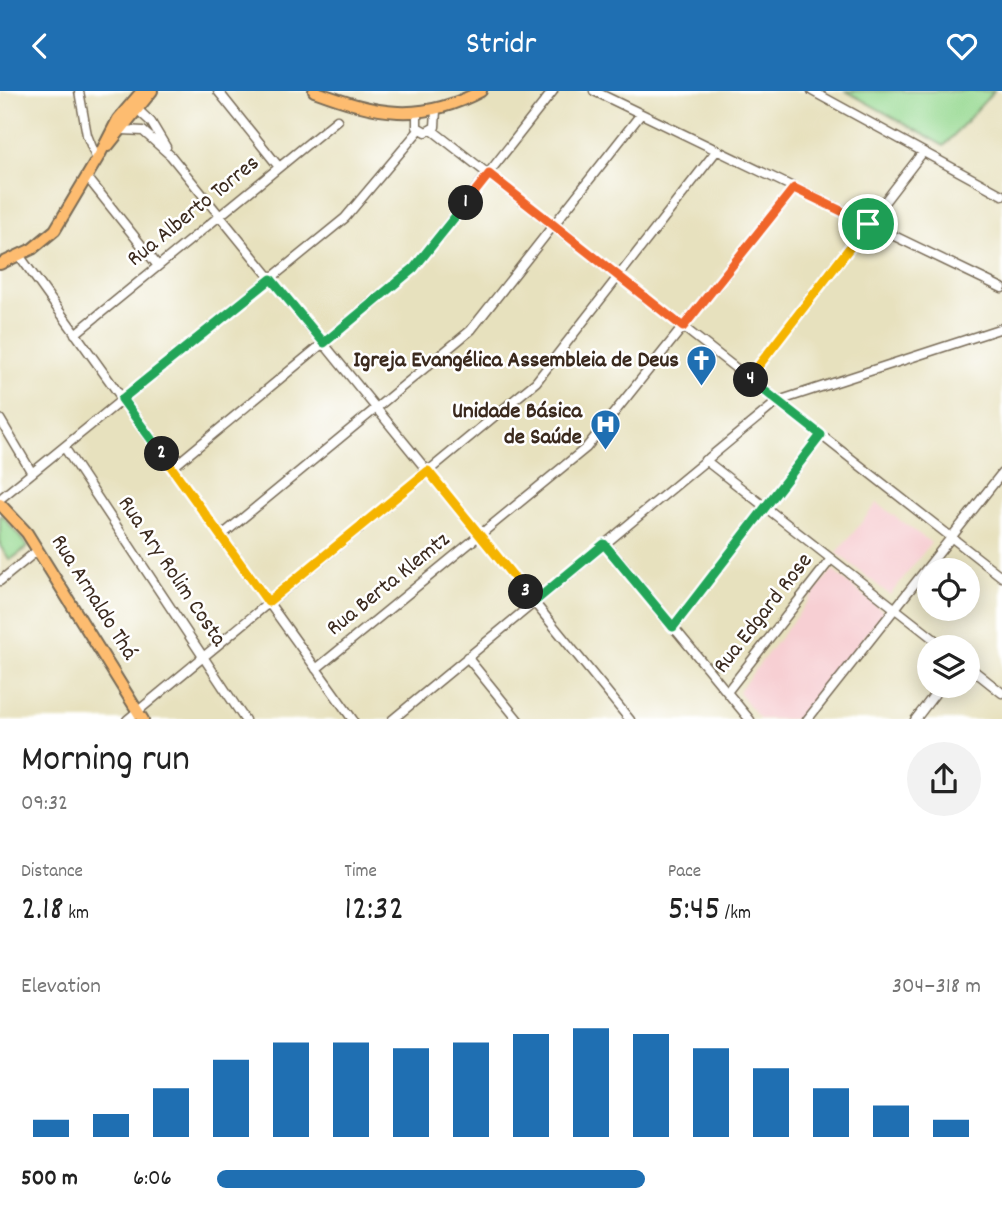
<!DOCTYPE html>
<meta charset="utf-8">
<style>
:root{--surface:#fff;--page:#f2f2f2;--text:#222;--muted:#767676;--accent:#1f6fb2}
body{margin:0;font-family:Dekko,sans-serif;background:var(--page);color:var(--text);height:100vh;display:flex;flex-direction:column;font-size:26px;white-space:nowrap}
*{box-sizing:border-box;margin:0}
p{font-size:23px;color:var(--muted)}
.icon{flex:none;width:38px;height:38px;fill:none;stroke:currentColor;stroke-width:2;stroke-linecap:round;stroke-linejoin:round}
.map{position:relative;height:628px;overflow:hidden}
.details{display:flex;flex-direction:column;background:var(--surface);flex:1}
.details>*{flex:none}
.tools{position:absolute;left:917px;top:467px;display:grid;gap:14px}
.tools a{display:grid;place-items:center;width:63px;height:63px;border-radius:50%;background:var(--surface);box-shadow:0 4px 18px #0003;font-size:35px}
.pin{position:absolute;display:grid;place-items:center;width:60px;height:60px;color:#fff;margin:-30px;border:4px solid #fff;border-radius:50%;box-shadow:0 2px 7px #0007}
.km{position:absolute;width:35px;height:35px;margin:-18px;border-radius:50%;background:#222;color:#fff;font-size:19px;line-height:35px;text-align:center}
.round{display:grid;place-items:center;flex:none;width:74px;height:74px;border-radius:37px;background:var(--page)}
.headline{display:flex;align-items:center;justify-content:space-between;height:119px;padding:0 21px}
h1{font-size:38px;font-weight:600;line-height:52px}
.stats{display:grid;grid-template-columns:repeat(3,1fr);gap:10px;height:119px;padding:7px 21px}
.stats div{display:grid;align-content:center}
.stats b{font-size:35px;font-weight:600}
.stats small{font-size:19px;font-weight:400}
.stats p{font-size:19px}
.chart{height:196px;padding:14px 21px}
.chart p{display:flex;justify-content:space-between}
.chart svg{width:100%;height:126px;margin-top:7px;stroke:var(--accent);stroke-width:6}
ul{padding:0 21px;list-style:none;font-size:23px}
li{display:grid;grid-template-columns:112px 84px 1fr;align-items:center;height:52px}
li i{height:18px;border-radius:9px;background:var(--accent)}
header{display:flex;justify-content:space-between;align-items:center;height:91px;padding:0 21px;background:var(--accent);color:#fff;font-size:32px;font-weight:600}
.map>svg:first-child{display:block}
</style>
<header><svg class="icon" aria-label="back" viewBox="0 0 24 24"><path d="M15 5l-7 7 7 7"/></svg>Stridr<svg class="icon" aria-label="heart" viewBox="0 0 24 24"><path d="M12 20l-8-8c-3-5 5-10 8-4 3-6 11-1 8 4z"/></svg></header>
<div class="map">
<svg width="1002" height="629" viewBox="0 0 1002 629">
<rect width="100%" height="100%" fill="#fff"/>
<filter id="ink" filterUnits="userSpaceOnUse"><feTurbulence type="fractalNoise" baseFrequency=".0143" numOctaves="2"/><feDisplacementMap in="SourceGraphic" scale="14" xChannelSelector="R" yChannelSelector="G"/><feConvolveMatrix kernelMatrix="1 2 1 2 8 2 1 2 1" color-interpolation-filters="sRGB"/></filter>
<filter id="wash" filterUnits="userSpaceOnUse"><feTurbulence type="fractalNoise" baseFrequency=".00686" numOctaves="4" result="noise"/><feDisplacementMap in="SourceGraphic" scale="28" xChannelSelector="R" yChannelSelector="G"/><feGaussianBlur stdDeviation="1.57" result="paint"/><feColorMatrix in="noise" values="0 0 0 0 0 0 0 0 0 0 0 0 0 0 0 0 0 1.4 0 .05"/><feComposite in="paint" operator="in"/></filter>
<g filter="url(#wash)">
<rect width="100%" height="100%" fill="#e7e1be"/>
<!-- built -->
<path fill="#f7cfd3" d="M877,412L931,452L890,504L837,462Z
M832,479L884,521L800,628H760L738,601Z"/>
<!-- green -->
<path fill="#96d991" stroke="#688258" stroke-width="2" d="M846,0H994L944,55Z
M2,424L28,456L10,469L0,455V426Z"/>
</g>
<g filter="url(#ink)">
<g fill="none" stroke-linecap="round" stroke-linejoin="round">
<defs>
<path id="minor" d="M79,0L87,44L97,69
M218,0L279,76
M594,0L1002,197
M812,0L1002,104
M137,18L151,31L166,56
M417,22V36L426,41L435,36L436,19
M123,39L143,40L171,65L630,629
M432,39L1002,486
M87,86L158,175
M19,164L353,629
M75,243L337,29
M749,287L923,61
M0,328L32,382
M64,356L245,629
M705,369L944,556
M172,377L414,177L553,0
M0,408L345,127L420,38
M221,445L471,239L641,23
M605,453L750,629
M0,490L38,459
M673,536L821,344
M467,566L518,629
M968,575L1002,602
M316,578L586,357L794,97
M727,601L831,468
M127,629L536,291L717,59
M392,629L778,310L1002,237
M807,629L1002,382
M915,629L941,595"/>
<path id="major" d="M314,0C376,23 420,33 481,0
M108,55L152,0
M0,173L32,158L55,139L99,65L118,28L142,0
M0,413L27,442L143,629"/>
</defs>
<!-- minor casing -->
<use href="#minor" stroke="#776a56" stroke-width="11"/>
<!-- major casing -->
<use href="#major" stroke="#776a56" stroke-width="14"/>
<!-- minor -->
<use href="#minor" stroke="#fff" stroke-width="8"/>
<!-- major -->
<use href="#major" stroke="#fdbc6f" stroke-width="10"/>
</g>
</g>
<g fill="none" stroke-linecap="round" stroke-linejoin="round" filter="url(#ink)">
<defs>
<path id="split-1" d="M466,112L489,83L683,236L794,97L868,133"/>
<path id="split-2" d="M162,363L122,308L271,188L324,252L414,177L466,112"/>
<path id="split-3" d="M162,363L268,511L428,380L526,501"/>
<path id="split-4" d="M526,501L534,511L604,453L673,536L821,344L751,289"/>
<path id="split-5" d="M751,289L749,287L868,133"/>
</defs>
<!-- split-1 casing -->
<use href="#split-1" stroke="#fff" stroke-width="14"/>
<!-- split-2 casing -->
<use href="#split-2" stroke="#fff" stroke-width="14"/>
<!-- split-3 casing -->
<use href="#split-3" stroke="#fff" stroke-width="14"/>
<!-- split-4 casing -->
<use href="#split-4" stroke="#fff" stroke-width="14"/>
<!-- split-5 casing -->
<use href="#split-5" stroke="#fff" stroke-width="14"/>
<!-- split-1 -->
<use href="#split-1" stroke="#f0652b" stroke-width="9"/>
<!-- split-2 -->
<use href="#split-2" stroke="#22a559" stroke-width="9"/>
<!-- split-3 -->
<use href="#split-3" stroke="#f5b400" stroke-width="9"/>
<!-- split-4 -->
<use href="#split-4" stroke="#22a559" stroke-width="9"/>
<!-- split-5 -->
<use href="#split-5" stroke="#f5b400" stroke-width="9"/>
</g>
<!-- icons -->
<defs>
<symbol id="church-pin" viewBox="-11 -11 22 30"><path d="M0 17L-7.5 6A9.5 9.5 0 1 1 7.5 6Z" fill="#1f6fb2" stroke="#fff"/><path d="M-1.2-6h2.4v3.5h3.3v2.4h-3.3V6h-2.4V-.1h-3.3v-2.4h3.3Z" fill="#fff"/></symbol>
<symbol id="hospital-pin" viewBox="-11 -11 22 30"><path d="M0 17L-7.5 6A9.5 9.5 0 1 1 7.5 6Z" fill="#1f6fb2" stroke="#fff"/><path d="M-5-5h3v3.5h4V-5h3V5h-3V1.5h-4V5h-3Z" fill="#fff"/></symbol>
</defs>
<g fill-rule="evenodd">
<use href="#church-pin" x="684" y="252" width="35" height="47"/>
<use href="#hospital-pin" x="588" y="316" width="35" height="47"/>
</g>
<g text-anchor="middle" dominant-baseline="central" stroke-width="5" stroke-linejoin="round" paint-order="stroke">
<!-- street labels -->
<g font-size="23" fill="#3b2a1e" stroke="#fff">
<text transform="translate(194 121) rotate(-39)">Rua Alberto Torres</text>
<text transform="translate(171 481) rotate(56)">Rua Ary Rolim Costa</text>
<text transform="translate(389 494) rotate(-39)">Rua Berta Klemtz</text>
<text transform="translate(93 507) rotate(58)">Rua Arnaldo Thá</text>
<text transform="translate(764 523) rotate(-52)">Rua Edgard Rose</text>
</g>
<!-- poi labels -->
<g font-size="23" font-weight="bold" fill="#3b2a1e" stroke="#fff" text-anchor="end">
<text x="679" y="270">Igreja Evangélica Assembleia de Deus</text>
<text x="582" y="321">Unidade Básica<tspan x="582" dy="26">de Saúde</tspan></text>
</g>
</g>
</svg>
<div class="tools">
<a><svg class="icon" aria-label="locate" viewBox="0 0 24 24"><circle cx="12" cy="12" r="6"/><path d="M12 2v4M12 18v4M2 12h4M18 12h4"/></svg></a>
<a><svg class="icon" aria-label="layers" viewBox="0 0 24 24"><path d="M12 4l9 5-9 5-9-5zM3 14l9 5 9-5"/></svg></a>
</div>
<div class="pin" style="left:868px;top:133px;background:#1e9e55"><svg class="icon" aria-label="arrive" viewBox="0 0 24 24"><path d="M6 21V4h12l-3 4 3 4H6"/></svg></div>
<b class="km" style="left:466px;top:112px">1</b>
<b class="km" style="left:162px;top:363px">2</b>
<b class="km" style="left:526px;top:501px">3</b>
<b class="km" style="left:751px;top:289px">4</b>
</div>
<section class="details">
<div class="headline"><div><h1>Morning run</h1><p>09:32</p></div><a class="round"><svg class="icon" aria-label="share" viewBox="0 0 24 24"><path d="M12 15V3M7 8l5-5 5 5M5 13v7h14v-7"/></svg></a></div>
<div class="stats">
<div><p>Distance</p><b>2.18<small> km</small></b></div>
<div><p>Time</p><b>12:32</b></div>
<div><p>Pace</p><b>5:45<small> /km</small></b></div>
</div>
<div class="chart"><p><span>Elevation</span>304–318 m</p>
<svg viewBox="0 0 160 44" preserveAspectRatio="none"><path d="M5 44V38M15 44V36M25 44V27M35 44V17M45 44V11M55 44V11M65 44V13M75 44V11M85 44V8M95 44V6M105 44V8M115 44V13M125 44V20M135 44V27M145 44V33M155 44V38"/></svg>
</div>
<ul>
<li><b>500 m</b>6:06<i style="width:56%"></i></li>
</ul>
</section>
